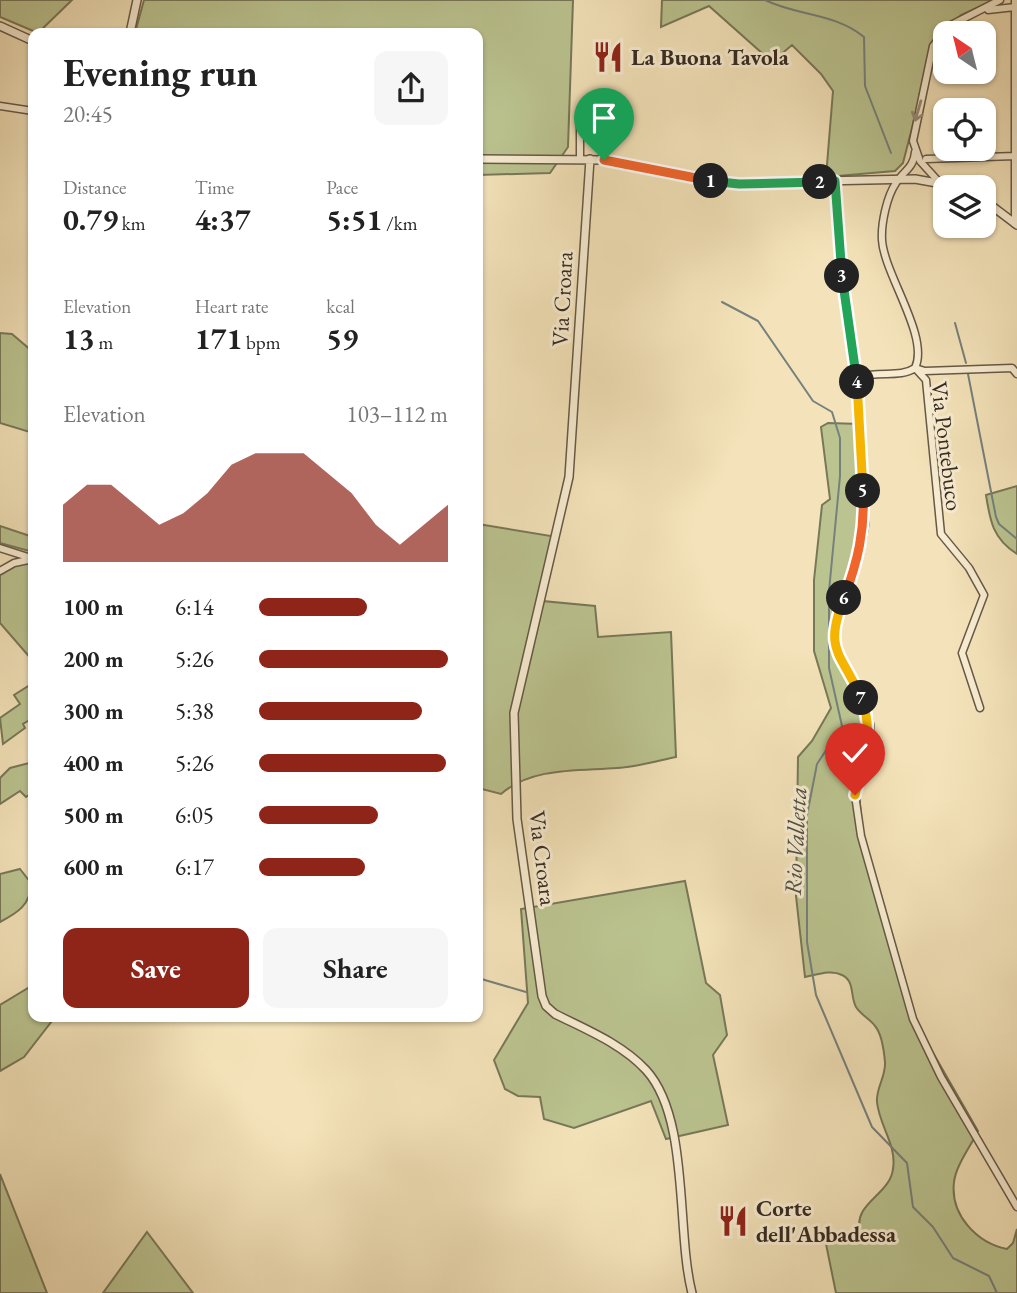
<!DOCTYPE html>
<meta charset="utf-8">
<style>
:root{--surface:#fff;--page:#f6f6f6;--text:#222;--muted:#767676;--accent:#8f2418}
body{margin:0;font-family:"EB Garamond",serif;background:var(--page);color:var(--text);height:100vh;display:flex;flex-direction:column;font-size:26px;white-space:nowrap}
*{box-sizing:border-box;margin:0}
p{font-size:23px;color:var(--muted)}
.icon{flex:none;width:38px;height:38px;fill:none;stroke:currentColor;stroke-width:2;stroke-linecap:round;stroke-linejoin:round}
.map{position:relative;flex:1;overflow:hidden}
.panel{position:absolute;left:28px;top:28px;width:455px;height:994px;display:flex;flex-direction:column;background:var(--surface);border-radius:14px;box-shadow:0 2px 5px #0004}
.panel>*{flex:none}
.needle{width:46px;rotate:325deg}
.fabs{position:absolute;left:933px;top:21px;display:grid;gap:14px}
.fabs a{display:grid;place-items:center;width:63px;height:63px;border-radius:14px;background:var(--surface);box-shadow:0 2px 5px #0004;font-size:35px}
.pin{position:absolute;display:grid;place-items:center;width:60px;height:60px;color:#fff;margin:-72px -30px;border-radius:50% 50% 50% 0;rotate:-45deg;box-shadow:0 0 7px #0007}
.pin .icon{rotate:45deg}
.km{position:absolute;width:35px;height:35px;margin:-18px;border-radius:50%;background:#222;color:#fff;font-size:19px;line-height:35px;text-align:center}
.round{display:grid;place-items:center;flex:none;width:74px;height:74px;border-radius:14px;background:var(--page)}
.headline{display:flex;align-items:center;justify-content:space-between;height:119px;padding:0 35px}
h1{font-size:38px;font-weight:700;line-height:52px}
.stats{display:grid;grid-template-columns:repeat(3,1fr);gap:10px;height:119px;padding:7px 35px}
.stats div{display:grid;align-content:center}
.stats b{font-size:30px;font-weight:700}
.stats small{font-size:19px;font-weight:400}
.stats p{font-size:19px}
.chart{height:196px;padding:14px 35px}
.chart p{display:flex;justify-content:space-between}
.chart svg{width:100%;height:126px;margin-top:7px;fill:var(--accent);opacity:.7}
.action{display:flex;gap:14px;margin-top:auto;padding:14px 35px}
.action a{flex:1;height:80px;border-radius:14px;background:var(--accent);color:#fff;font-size:28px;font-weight:700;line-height:80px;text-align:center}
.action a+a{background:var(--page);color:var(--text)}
ul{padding:0 35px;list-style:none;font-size:23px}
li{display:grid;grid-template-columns:112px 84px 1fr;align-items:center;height:52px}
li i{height:18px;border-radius:9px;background:var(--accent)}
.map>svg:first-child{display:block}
</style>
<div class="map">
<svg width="1017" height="1293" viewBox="0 0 1017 1293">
<rect width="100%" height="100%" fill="#f4e3ba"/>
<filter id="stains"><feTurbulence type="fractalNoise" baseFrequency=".00286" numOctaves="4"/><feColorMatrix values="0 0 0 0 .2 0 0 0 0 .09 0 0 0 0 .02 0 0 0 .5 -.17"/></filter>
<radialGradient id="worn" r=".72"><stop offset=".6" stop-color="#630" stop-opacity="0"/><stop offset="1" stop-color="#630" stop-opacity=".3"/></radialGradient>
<!-- green -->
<path fill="#bbc490" stroke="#787859" stroke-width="2" d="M0,0H72L38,33L0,17Z
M144,0H573L568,147L550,173L478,175V33H135Z
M662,0H994L961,15L936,35L903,163L895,171L826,177L833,91L821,74L792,45L772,62L709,6L661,27Z
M0,333L12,334L33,352V433L0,423Z
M828,423L860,424L867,524L836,639L845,663L864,687L874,725V741L859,789L862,832L905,997L921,1032L978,1131C971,1146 956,1165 954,1182C950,1215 977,1243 1007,1249L1013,1243L1017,1229V1293H836L826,1244L860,1231C853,1203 890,1195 893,1169C897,1145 879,1125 877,1102C876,1087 886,1077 885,1062C884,1051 882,1034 875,1026C870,1019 861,1015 856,1007C850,996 855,981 842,975C831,969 816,975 805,977L796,896L798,757L812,741L831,708L814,651V580L822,505L830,499L821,427Z
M1017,486V554C993,539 990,521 986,495Z
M478,524L557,537L543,601L595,606L598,637L671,632L676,757C657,761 636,767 617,768C578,771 532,767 501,794L478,788Z
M0,526L33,537V552L0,543Z
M33,563V661L0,623V574L18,564Z
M30,685L33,687V718L23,724L25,728L3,744L0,718L20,704L14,695Z
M33,762V792L26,797L20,791L0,804V778L10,768Z
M20,869L31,883C31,905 17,913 0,922V874Z
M685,881L706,983L720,995L727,1035L713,1055L728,1125L666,1139L651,1101L574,1128L544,1119L540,1097L518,1096L505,1089L494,1060L528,1003L521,909Z
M33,985V1017H55L24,1057L0,1071V1005Z
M0,1174L47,1293H0Z
M147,1232L193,1293H103Z"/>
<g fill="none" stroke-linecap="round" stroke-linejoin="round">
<!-- stream -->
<path stroke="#76817d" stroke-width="2" d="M765,0C798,16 835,13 864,37L865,86L891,153
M722,302L758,321L813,401L832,412L840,438V476L829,591V668L842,726L817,764L807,815V942L816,995L872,1127L907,1163L913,1207L933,1227L953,1258L989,1276L997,1293
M955,323L966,363
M968,374L996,517L999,524L1017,539
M478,978L526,992"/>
<defs>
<path id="minor" d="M1015,0V224
M988,10L1015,7
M0,106L33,111
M580,115V159
M915,152C914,168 903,171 896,183C887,196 881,223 882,240C884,274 930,337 915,368
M926,159L1015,156
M835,181L843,291L854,373L859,379L856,386L865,525L860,553L833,627L836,653L853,679L866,711L869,735L855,795L861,836L913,1019L941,1077L1017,1207
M939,182L920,161L913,141L933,46L949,26L1000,0
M915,368L926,380L941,534L969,568L984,595L962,653L980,708
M859,379C875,369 899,379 915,368L925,371L1012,368L1017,374
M0,548L28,557
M0,571L14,563L33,559"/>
<path id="tertiary" d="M0,26L33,41
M130,33L137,0
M478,159L604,160L731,183L915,179L959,187
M590,159L569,477L514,713L517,819L542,996L546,1006L555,1014C587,1030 622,1044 646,1070C690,1118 676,1231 692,1293
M984,200L1017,225"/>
</defs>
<!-- minor casing -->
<use href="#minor" stroke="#665948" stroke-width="9"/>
<!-- tertiary casing -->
<use href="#tertiary" stroke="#665948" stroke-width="10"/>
<!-- minor -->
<use href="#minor" stroke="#f8edd2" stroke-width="6"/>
<!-- tertiary -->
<use href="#tertiary" stroke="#f8edd2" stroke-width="7"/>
</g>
<!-- one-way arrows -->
<defs><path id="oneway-shaft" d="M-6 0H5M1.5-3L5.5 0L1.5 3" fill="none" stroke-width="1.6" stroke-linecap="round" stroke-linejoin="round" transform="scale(1.75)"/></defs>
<use stroke="#978c7a" href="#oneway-shaft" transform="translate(918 111) rotate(106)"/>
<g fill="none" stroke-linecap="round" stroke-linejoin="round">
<defs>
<path id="split-1" d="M604,160L711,181"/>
<path id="split-2" d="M711,181L739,184L820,182"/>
<path id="split-3" d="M820,182L835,181L842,276"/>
<path id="split-4" d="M842,276L857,382"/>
<path id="split-5" d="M857,382L863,491"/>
<path id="split-6" d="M844,598C858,561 865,530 863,491"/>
<path id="split-7" d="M844,598C823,652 841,651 861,698"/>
<path id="split-8" d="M855,795C863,762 875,731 861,698"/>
</defs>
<!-- split-1 casing -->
<use href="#split-1" stroke="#fff" stroke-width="14"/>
<!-- split-2 casing -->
<use href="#split-2" stroke="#fff" stroke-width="14"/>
<!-- split-3 casing -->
<use href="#split-3" stroke="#fff" stroke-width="14"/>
<!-- split-4 casing -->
<use href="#split-4" stroke="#fff" stroke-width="14"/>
<!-- split-5 casing -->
<use href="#split-5" stroke="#fff" stroke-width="14"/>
<!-- split-6 casing -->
<use href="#split-6" stroke="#fff" stroke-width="14"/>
<!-- split-7 casing -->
<use href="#split-7" stroke="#fff" stroke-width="14"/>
<!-- split-8 casing -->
<use href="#split-8" stroke="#fff" stroke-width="14"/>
<!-- split-1 -->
<use href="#split-1" stroke="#f0652b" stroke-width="9"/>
<!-- split-2 -->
<use href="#split-2" stroke="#22a559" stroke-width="9"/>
<!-- split-3 -->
<use href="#split-3" stroke="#22a559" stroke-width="9"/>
<!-- split-4 -->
<use href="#split-4" stroke="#22a559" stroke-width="9"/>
<!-- split-5 -->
<use href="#split-5" stroke="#f5b400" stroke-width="9"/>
<!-- split-6 -->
<use href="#split-6" stroke="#f0652b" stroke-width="9"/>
<!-- split-7 -->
<use href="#split-7" stroke="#f5b400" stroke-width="9"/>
<!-- split-8 -->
<use href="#split-8" stroke="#f5b400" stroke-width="9"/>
</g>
<!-- icons -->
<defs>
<symbol id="restaurant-bare" viewBox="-9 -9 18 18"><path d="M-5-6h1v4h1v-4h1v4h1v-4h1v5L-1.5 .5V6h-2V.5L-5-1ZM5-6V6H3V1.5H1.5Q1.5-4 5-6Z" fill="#8f2418" stroke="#f8edd2" stroke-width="2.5" paint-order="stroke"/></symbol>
</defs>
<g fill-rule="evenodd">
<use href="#restaurant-bare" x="586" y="35" width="44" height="44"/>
<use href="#restaurant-bare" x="711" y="1199" width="44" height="44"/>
</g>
<g text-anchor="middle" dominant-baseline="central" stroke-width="6" stroke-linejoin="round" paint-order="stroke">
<!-- poi labels -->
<g font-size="23" font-weight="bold" fill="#362b22" stroke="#f8edd2" text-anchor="start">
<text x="631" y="57">La Buona Tavola</text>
<text x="756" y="1208">Corte<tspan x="756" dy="26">dell'Abbadessa</tspan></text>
</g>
<!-- street labels -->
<g font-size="23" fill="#362b22" stroke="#f8edd2">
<text transform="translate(562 299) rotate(-87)">Via Croara</text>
<text transform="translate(947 446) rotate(83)">Via Pontebuco</text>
<text transform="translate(543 858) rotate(83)">Via Croara</text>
</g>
<!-- water labels -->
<g font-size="24" font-style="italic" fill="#504f48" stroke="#f8edd2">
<text transform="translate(795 841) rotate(-87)">Rio Valletta</text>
</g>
</g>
<rect width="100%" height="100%" filter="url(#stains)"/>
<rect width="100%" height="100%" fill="url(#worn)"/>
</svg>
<div class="fabs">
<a><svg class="needle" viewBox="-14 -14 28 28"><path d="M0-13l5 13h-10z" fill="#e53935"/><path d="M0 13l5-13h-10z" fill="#767676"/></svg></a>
<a><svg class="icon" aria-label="locate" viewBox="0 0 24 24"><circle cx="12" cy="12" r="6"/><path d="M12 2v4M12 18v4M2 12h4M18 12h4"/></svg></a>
<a><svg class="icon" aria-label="layers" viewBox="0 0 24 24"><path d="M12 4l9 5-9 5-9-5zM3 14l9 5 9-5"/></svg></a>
</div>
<div class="pin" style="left:604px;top:160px;background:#1e9e55"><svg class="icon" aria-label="arrive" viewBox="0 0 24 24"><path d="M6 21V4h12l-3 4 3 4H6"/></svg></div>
<div class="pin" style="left:855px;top:795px;background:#d93025"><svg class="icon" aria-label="check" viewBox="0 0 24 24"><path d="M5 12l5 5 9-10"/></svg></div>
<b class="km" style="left:711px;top:181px">1</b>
<b class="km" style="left:820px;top:182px">2</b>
<b class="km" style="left:842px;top:276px">3</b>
<b class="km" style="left:857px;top:382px">4</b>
<b class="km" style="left:863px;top:491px">5</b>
<b class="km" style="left:844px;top:598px">6</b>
<b class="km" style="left:861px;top:698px">7</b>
<section class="panel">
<div class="headline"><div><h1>Evening run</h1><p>20:45</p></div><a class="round"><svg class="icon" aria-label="share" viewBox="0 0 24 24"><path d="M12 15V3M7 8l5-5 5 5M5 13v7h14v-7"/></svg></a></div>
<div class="stats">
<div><p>Distance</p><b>0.79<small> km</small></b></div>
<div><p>Time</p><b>4:37</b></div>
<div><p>Pace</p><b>5:51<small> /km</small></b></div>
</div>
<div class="stats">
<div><p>Elevation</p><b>13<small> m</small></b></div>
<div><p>Heart rate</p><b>171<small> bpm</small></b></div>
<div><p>kcal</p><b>59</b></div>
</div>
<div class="chart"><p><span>Elevation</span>103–112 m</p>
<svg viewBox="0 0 160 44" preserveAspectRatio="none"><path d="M0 44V24L10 17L20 17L30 24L40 31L50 27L60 20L70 10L80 6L90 6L100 6L110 13L120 20L130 31L140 38L150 31L160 24V44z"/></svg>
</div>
<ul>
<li><b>100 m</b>6:14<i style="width:57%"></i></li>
<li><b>200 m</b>5:26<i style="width:100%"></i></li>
<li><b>300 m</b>5:38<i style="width:86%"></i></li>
<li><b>400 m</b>5:26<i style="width:99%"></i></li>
<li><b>500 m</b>6:05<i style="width:63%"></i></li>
<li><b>600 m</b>6:17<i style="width:56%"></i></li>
</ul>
<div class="action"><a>Save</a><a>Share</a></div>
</section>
</div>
